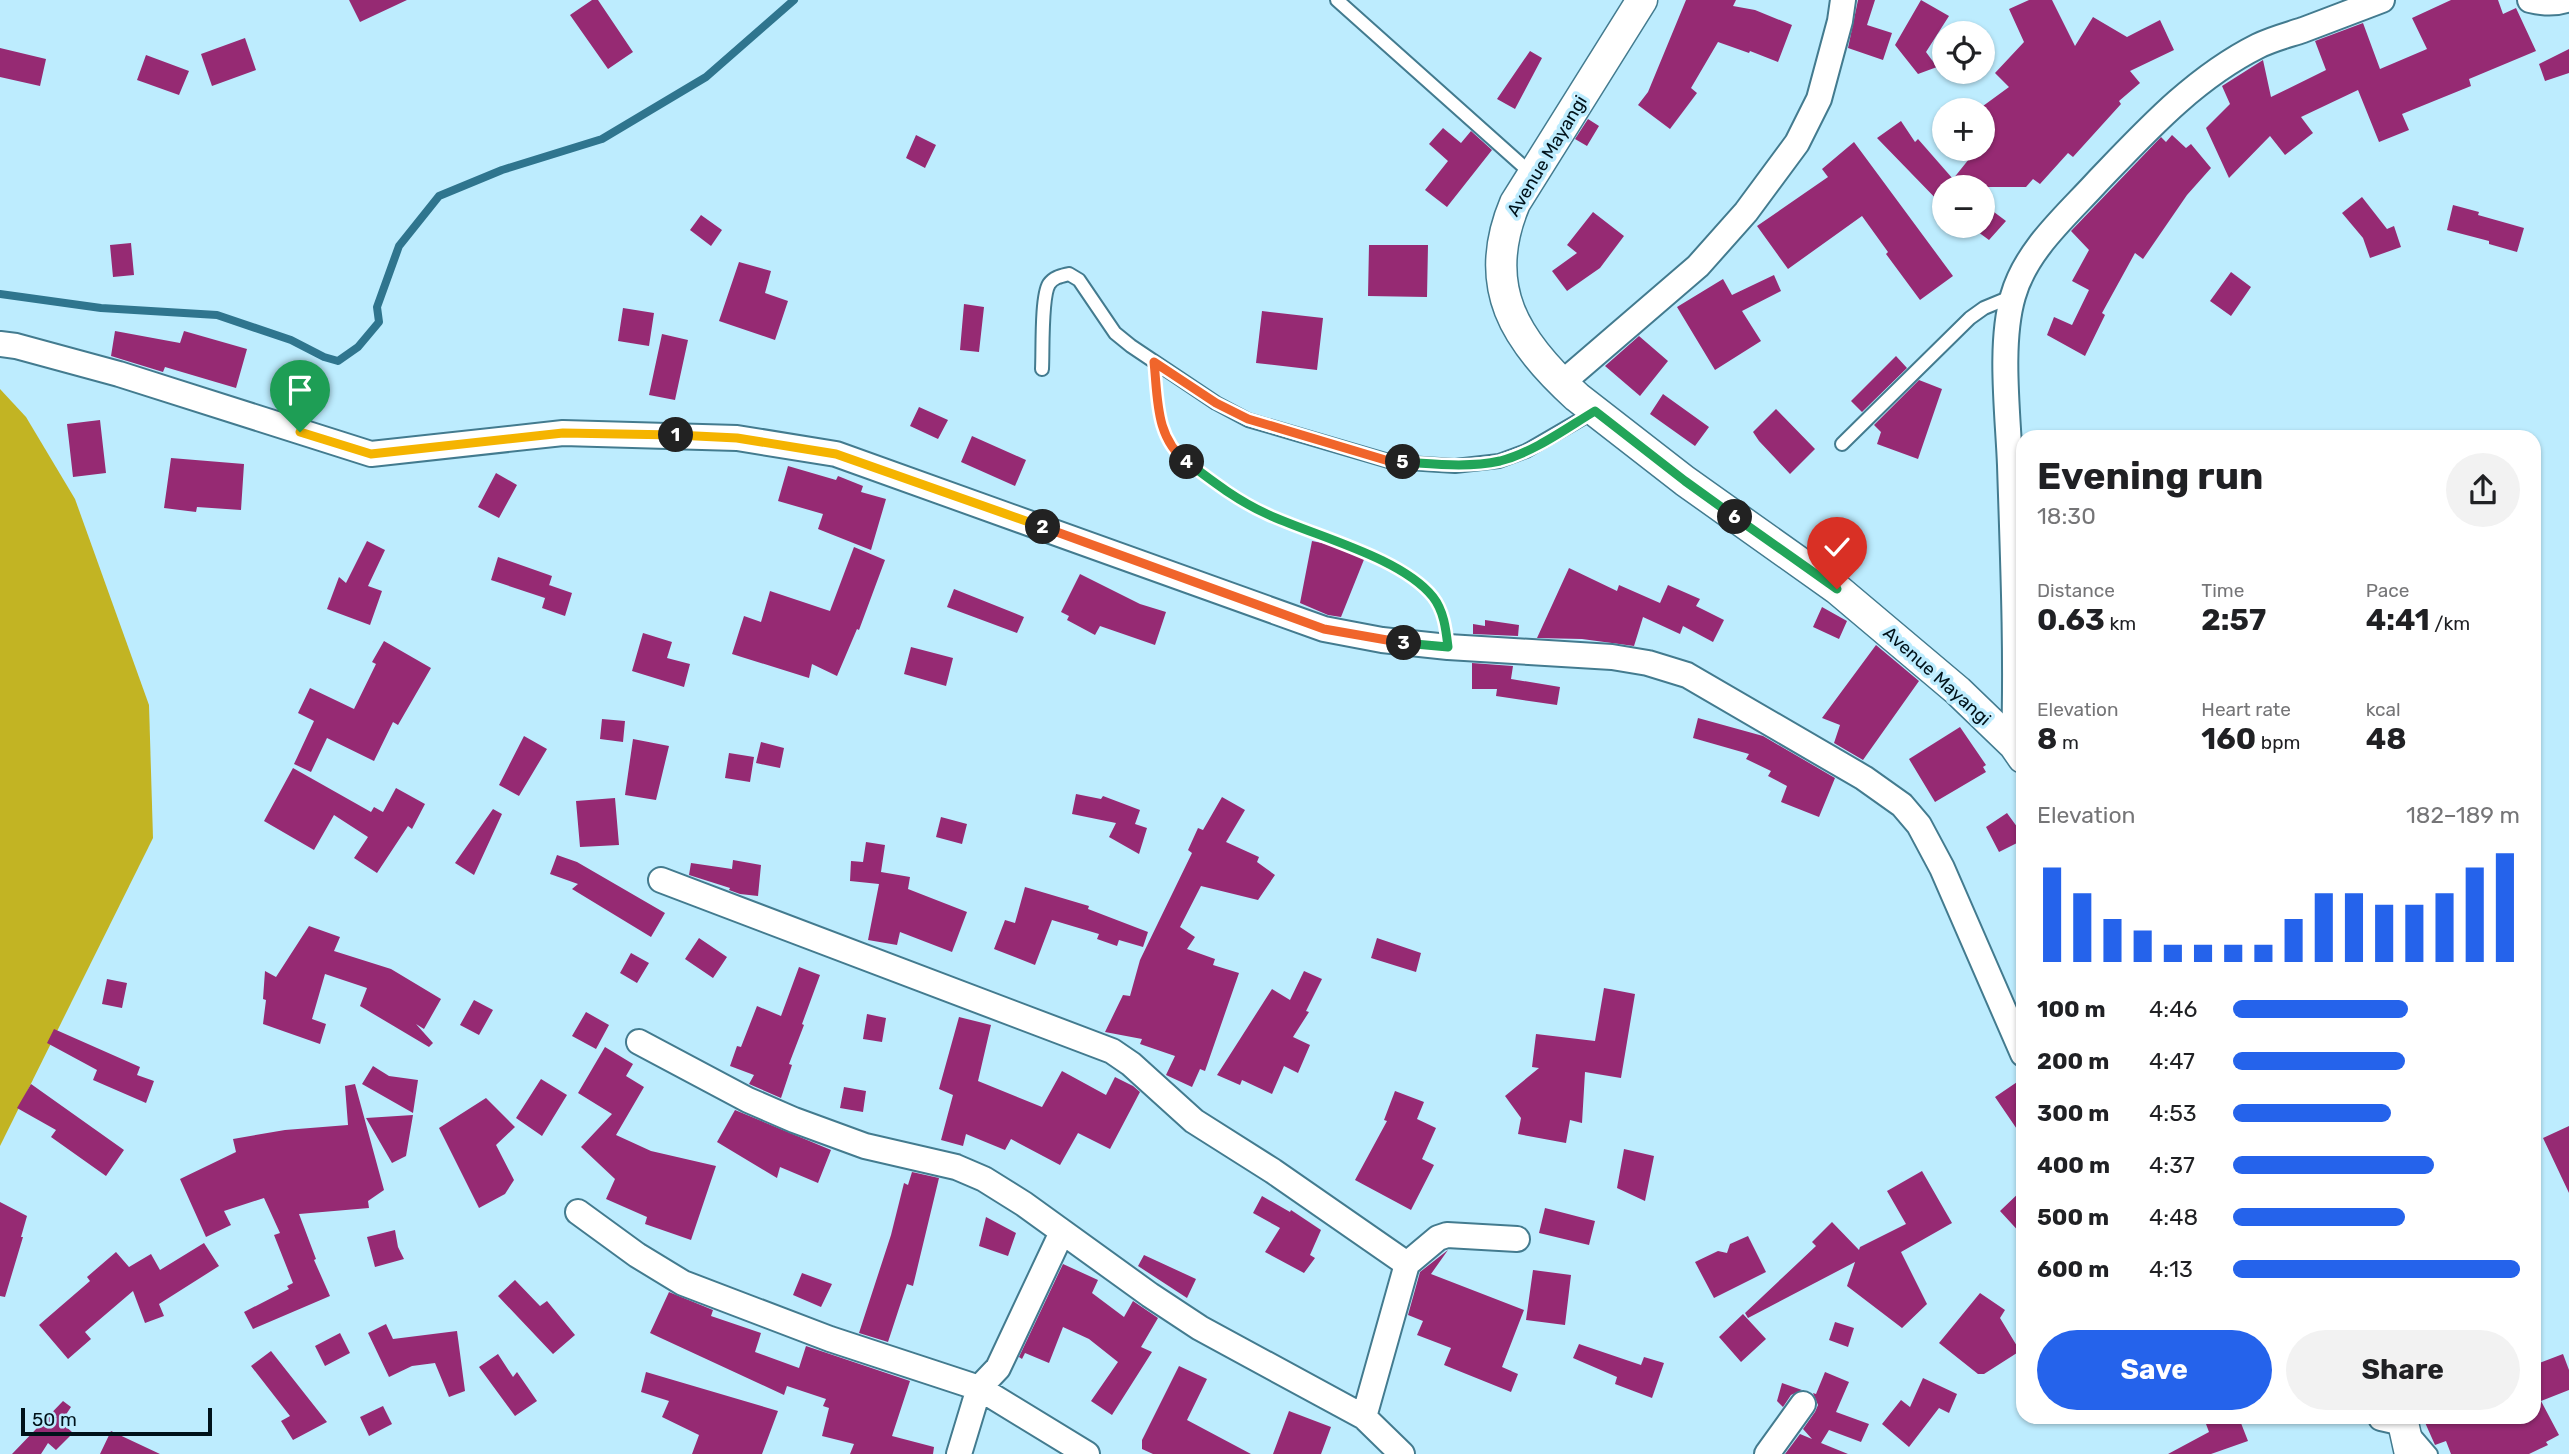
<!DOCTYPE html>
<meta charset="utf-8">
<style>
:root{--surface:#fff;--page:#f2f2f2;--text:#202124;--muted:#757577;--accent:#2563eb}
body{margin:0;font-family:Rubik,sans-serif;background:var(--page);color:var(--text);height:100vh;display:flex;flex-direction:column;font-size:26px;white-space:nowrap}
*{box-sizing:border-box;margin:0}
p{font-size:23px;color:var(--muted)}
.icon{flex:none;width:38px;height:38px;fill:none;stroke:currentColor;stroke-width:2;stroke-linecap:round;stroke-linejoin:round}
.map{position:relative;flex:1;overflow:hidden}
.panel{position:absolute;left:2016px;top:430px;width:525px;height:994px;display:flex;flex-direction:column;background:var(--surface);border-radius:21px;box-shadow:0 2px 5px #0004}
.panel>*{flex:none}
.controls{position:absolute;left:1932px;top:21px;display:grid;gap:14px}
.controls a{display:grid;place-items:center;width:63px;height:63px;border-radius:50%;background:var(--surface);box-shadow:0 2px 5px #0004;font-size:35px}
.scale{position:absolute;left:21px;bottom:18px;width:191px;box-sizing:border-box;padding-left:7px;border:4px solid #00121a;border-top:0;font-size:19px;line-height:24px;white-space:nowrap;color:#00121a;-webkit-text-stroke:5px #bdecfe;paint-order:stroke}
.pin{position:absolute;display:grid;place-items:center;width:60px;height:60px;color:#fff;margin:-72px -30px;border-radius:50% 50% 50% 0;rotate:-45deg;box-shadow:0 0 7px #0007}
.pin .icon{rotate:45deg}
.km{position:absolute;width:35px;height:35px;margin:-18px;border-radius:50%;background:#222;color:#fff;font-size:19px;line-height:35px;text-align:center}
.round{display:grid;place-items:center;flex:none;width:74px;height:74px;border-radius:37px;background:var(--page)}
.overview{display:flex;align-items:center;justify-content:space-between;height:119px;padding:0 21px}
h1{font-size:38px;font-weight:700;line-height:52px}
.metrics{display:grid;grid-template-columns:repeat(3,1fr);gap:10px;height:119px;padding:7px 21px}
.metrics div{display:grid;align-content:center}
.metrics b{font-size:30px;font-weight:700}
.metrics small{font-size:19px;font-weight:400}
.metrics p{font-size:19px}
.chart{height:196px;padding:14px 21px}
.chart p{display:flex;justify-content:space-between}
.chart svg{width:100%;height:126px;margin-top:7px;stroke:var(--accent);stroke-width:6}
.button{display:flex;gap:14px;margin-top:auto;padding:14px 21px}
.button a{flex:1;height:80px;border-radius:42px;background:var(--accent);color:#fff;font-size:28px;font-weight:700;line-height:80px;text-align:center}
.button a+a{background:var(--page);color:var(--text)}
ul{padding:0 21px;list-style:none;font-size:23px}
li{display:grid;grid-template-columns:112px 84px 1fr;align-items:center;height:52px}
li i{height:18px;border-radius:9px;background:var(--accent)}
.map>svg:first-child{display:block}
</style>
<div class="map">
<svg width="2569" height="1454" viewBox="0 0 2569 1454">
<rect width="100%" height="100%" fill="#bdecfe"/>
<!-- green -->
<path fill="#c2b423" d="M0,389L26,417L75,499L149,705L153,838L0,1146Z"/>
<g fill="none" stroke-linecap="round" stroke-linejoin="round">
<!-- stream -->
<path stroke="#2f758e" stroke-width="8" d="M0,294L101,308L217,315L291,340L324,357L338,361L358,347L379,322L377,307L399,246L439,196L502,170L602,139L706,77L794,0"/>
</g>
<!-- building -->
<path fill="#962a73" d="M349,0H407L360,22Z
M592,0H598L633,52L608,69L570,15Z
M1686,0H1736L1733,6L1755,10L1792,25L1778,62L1750,51L1749,53L1718,42L1691,88L1697,93L1670,129L1638,105L1648,92Z
M1858,0H1875L1867,25L1892,33L1883,60L1848,48Z
M1921,0L1949,16L1926,52L1937,67L1918,74L1895,45Z
M2029,0H2052L2075,46L2093,17L2127,37L2160,20L2174,50L2130,71L2140,83L2119,101L2121,104L2073,157L2068,153L2040,184L2033,179L2026,187H1944V207L1877,138L1901,121L1915,142L1918,139L1953,179L1977,149H1983L1985,138L1983,136V106L2009,87L1995,73L2024,42L2009,9Z
M2451,0H2498L2503,14L2516,8L2536,51L2469,79L2471,86L2402,114L2409,130L2379,142L2358,90L2301,117L2313,133L2285,155L2270,136L2229,178L2206,128L2230,104L2222,86L2263,60L2271,97L2326,70L2315,41L2363,23L2380,69L2427,49L2412,18Z
M245,38L256,70L212,86L201,54Z
M0,48L46,59L40,86L0,77Z
M2569,49V73L2545,81L2539,64Z
M1530,51L1542,58L1515,109L1497,99Z
M146,55L189,71L179,95L137,80Z
M1588,119L1599,126L1587,146L1575,139Z
M1443,128L1461,143L1471,131L1492,150L1447,207L1425,190L1448,161L1429,144Z
M916,135L936,145L925,168L906,158Z
M2172,135L2186,148L2191,144L2211,168L2187,195L2143,259L2135,253L2102,313L2105,315L2085,356L2047,335L2054,317L2072,325L2089,290L2072,281L2089,250L2071,231L2161,137L2166,142Z
M1854,142L1953,276L1920,300L1886,254L1888,252L1862,216L1788,269L1757,226L1828,177L1822,169Z
M2362,197L2387,229L2394,226L2401,247L2370,258L2363,238L2342,213Z
M2453,205L2479,212L2478,215L2524,228L2517,252L2489,244V241L2447,230Z
M1990,209L2006,221L1989,240L1974,229L1977,226H1983V218Z
M1593,212L1624,236L1600,268L1567,291L1552,271L1577,253L1567,245Z
M701,215L722,230L711,246L690,230Z
M131,243L134,275L113,277L110,245Z
M1369,245H1428L1427,297L1368,296Z
M739,262L771,271L765,293L788,301L775,340L719,321Z
M2231,272L2251,287L2231,316L2210,301Z
M1774,275L1781,291L1742,311L1761,341L1715,370L1677,307L1723,279L1732,295Z
M964,304L984,307L979,352L960,350Z
M623,308L654,313L649,346L618,341Z
M1262,311L1323,318L1317,370L1256,363Z
M115,331L180,343L184,331L247,349L236,388L165,367L163,372L111,356Z
M662,334L688,340L675,400L649,395Z
M1639,336L1668,361L1640,396L1605,366Z
M1896,356L1907,368L1862,412L1851,401Z
M1919,380L1942,389L1918,459L1877,444L1881,432L1874,425Z
M1663,394L1709,427L1695,446L1650,414Z
M919,407L948,420L938,439L910,426Z
M1776,409L1815,449L1790,474L1759,441L1753,432Z
M100,420L106,473L73,477L67,424Z
M972,436L1026,460L1015,486L961,462Z
M171,458L244,464L241,510L197,507L196,512L164,508Z
M788,466L836,480L838,476L863,486L861,492L886,499L871,550L818,529L823,514L778,501Z
M496,473L517,485L499,518L478,507Z
M367,541L385,550L368,586L382,591L370,625L327,609L339,577L346,583Z
M1312,541L1367,552L1341,617L1328,615L1300,603Z
M854,547L885,560L859,630L857,629L837,676L812,664L809,678L732,654L744,616L761,622L770,591L830,611Z
M498,557L552,576L545,598L491,580Z
M1569,568L1617,591L1619,585L1660,603L1668,585L1700,599L1696,606L1724,620L1713,642L1683,626L1680,634L1643,617L1634,646L1582,639L1537,638Z
M1080,574L1140,604L1166,612L1155,645L1100,626L1095,635L1067,620L1069,616L1061,612Z
M549,585L572,593L565,616L542,608Z
M954,589L1024,617L1017,633L947,607Z
M1822,607L1847,621L1839,639L1813,627Z
M1485,620L1519,625L1518,636L1473,634V624L1485,626Z
M643,633L672,642L667,658L690,664L684,687L632,671Z
M384,641L431,668L398,725L393,722L374,761L327,738L311,772L294,764L314,721L298,713L310,688L354,709L376,664L372,662Z
M1876,645L1919,681L1863,760L1834,743L1840,725L1822,718Z
M911,647L953,658L946,686L904,674Z
M1472,663L1513,666L1511,679L1560,687L1557,705L1496,696L1497,689H1472Z
M1698,718L1763,736L1835,778L1819,817L1781,802L1787,786L1768,776L1771,771L1746,759L1749,754L1693,738Z
M602,719L625,721L623,742L600,739Z
M1960,727L1986,765L1983,767L1986,772L1935,802L1909,759Z
M524,736L547,749L519,796L499,785Z
M633,739L669,746L656,800L625,795Z
M761,742L784,748L780,768L756,763Z
M729,753L754,757L750,782L725,778Z
M293,768L371,812L374,807L383,812L396,788L425,804L412,829L408,826L377,873L354,858L368,837L334,815L314,850L264,821Z
M1076,794L1101,799L1103,796L1140,810L1135,824L1147,828L1139,854L1109,837L1116,823L1072,814Z
M1222,797L1245,810L1226,842L1259,857L1257,862L1275,875L1258,900L1201,886L1180,927L1195,937L1187,949L1215,959L1213,965L1239,973L1205,1071L1200,1069L1192,1087L1166,1075L1175,1056L1140,1044L1142,1039L1105,1032L1123,995L1130,996L1140,960L1192,853L1188,850L1198,828L1203,830Z
M615,798L619,845L580,847L576,801Z
M493,809L502,814L474,875L455,863Z
M2007,813L2023,835V840L1999,852L1986,827Z
M941,817L967,824L962,844L936,837Z
M866,842L885,845L881,872L910,877L908,889L967,912L952,952L900,932L897,945L868,940L879,884L850,881L851,861L863,862Z
M557,855L577,862L665,913L651,937L572,889L578,884L550,874Z
M733,860L761,865L758,896L740,894L729,890L730,888L689,875L691,863L732,869Z
M1025,887L1089,906L1088,909L1148,932L1143,947L1119,940L1117,946L1097,939L1099,934L1052,920L1035,965L994,949L1005,920L1015,923Z
M309,926L340,937L334,951L391,969L441,999L424,1029L416,1024L433,1043L429,1047L360,1006L367,988L325,974L312,1019L326,1024L320,1044L263,1024L266,1000L263,999L265,971L276,977Z
M699,938L727,957L713,978L685,959Z
M1377,938L1421,953L1416,972L1371,958Z
M631,953L649,963L637,983L620,973Z
M799,967L820,975L802,1024L804,1025L789,1064L792,1065L781,1098L749,1084L754,1075L730,1066L737,1046L741,1047L757,1006L781,1016Z
M1304,971L1322,979L1306,1011L1309,1012L1293,1037L1310,1045L1298,1073L1284,1066L1272,1094L1242,1080L1240,1085L1217,1075L1272,989L1290,1000Z
M107,979L127,983L122,1008L102,1004Z
M1604,988L1635,994L1621,1078L1585,1072L1582,1123L1570,1120L1566,1143L1518,1134L1521,1118L1505,1096L1539,1068L1532,1067L1536,1034L1595,1041Z
M474,1000L493,1010L479,1035L460,1025Z
M586,1012L609,1025L596,1049L572,1036Z
M867,1014L886,1018L882,1042L863,1039Z
M959,1017L991,1025L978,1081L1042,1107L1062,1071L1106,1095L1115,1077L1133,1086L1140,1092L1110,1149L1078,1133L1060,1165L1011,1139L1005,1150L966,1134L963,1146L941,1140L953,1095L939,1089Z
M54,1029L140,1067L137,1075L154,1081L146,1103L93,1080L97,1070L47,1043Z
M605,1047L633,1064L626,1076L644,1087L616,1135L651,1151L716,1166L691,1240L645,1224L647,1217L606,1199L615,1179L581,1147L612,1114L578,1093Z
M373,1066L389,1076L418,1080L413,1113L362,1084Z
M2023,1078V1138L1995,1097Z
M541,1079L567,1095L542,1136L516,1118Z
M31,1084L124,1150L106,1176L51,1137L56,1130L17,1108Z
M355,1084L384,1190L368,1201L369,1208L299,1214L316,1259L314,1260L330,1296L253,1329L244,1312L289,1289L287,1286L293,1283L274,1235L280,1233L264,1198L224,1211L231,1225L206,1237L180,1179L236,1152L233,1139L285,1130L348,1125L345,1086Z
M844,1087L866,1091L863,1112L840,1108Z
M1395,1091L1424,1102L1417,1119L1436,1128L1422,1159L1434,1165L1411,1210L1355,1180L1387,1121L1384,1120Z
M486,1098L515,1127L496,1145L514,1180L505,1194L479,1208L439,1128Z
M735,1110L831,1150L818,1183L780,1167L777,1178L717,1142Z
M413,1115L406,1156L392,1163L366,1118Z
M2569,1126V1193L2543,1138Z
M1624,1149L1654,1156L1645,1201L1617,1188Z
M1922,1171L1952,1223L1901,1252L1927,1304L1902,1328L1847,1286L1855,1262L1748,1318L1745,1313L1816,1246L1812,1242L1832,1222L1859,1250L1860,1247L1906,1224L1887,1191Z
M912,1172L939,1178L913,1286L907,1284L888,1342L859,1333L891,1235L904,1183L908,1185Z
M2023,1189V1236L2000,1211Z
M1262,1196L1290,1212L1291,1210L1321,1230L1310,1255L1315,1258L1304,1273L1265,1252L1280,1228L1253,1213Z
M0,1202L27,1216L21,1237H23L5,1297L0,1296Z
M1545,1208L1595,1221L1589,1245L1539,1233Z
M986,1217L1016,1233L1008,1256L979,1246Z
M395,1230L398,1247L404,1259L375,1267L367,1237Z
M1748,1236L1766,1272L1714,1298L1695,1262L1718,1251L1727,1253L1730,1244Z
M204,1243L219,1266L159,1304L164,1316L145,1323L133,1291L85,1332L91,1339L68,1359L39,1325L90,1281L87,1277L116,1252L129,1267L151,1254L160,1270Z
M1448,1250L1431,1274L1524,1310L1502,1367L1518,1374L1511,1392L1444,1365L1451,1348L1417,1335L1423,1321L1408,1315L1420,1272Z
M1144,1255L1196,1279L1187,1298L1138,1266Z
M1063,1264L1098,1280L1092,1293L1124,1317L1133,1301L1158,1318L1141,1347L1152,1352L1112,1415L1091,1401L1118,1362L1089,1339L1063,1327L1049,1363L1025,1353L1022,1359L1019,1357Z
M1533,1270L1571,1275L1565,1325L1526,1320Z
M802,1273L832,1284L821,1307L793,1295Z
M515,1280L540,1306L547,1301L575,1335L553,1354L498,1296Z
M669,1292L713,1310L711,1316L761,1333L755,1352L799,1368L806,1346L910,1381L892,1436L934,1447L933,1454H850L854,1444L822,1436L829,1408L823,1406L826,1399L787,1386L784,1395L650,1333Z
M1980,1293L2005,1310L2000,1318L2020,1351L1984,1374H1978L1939,1343Z
M1743,1314L1766,1339L1741,1362L1719,1337Z
M1835,1322L1854,1328L1848,1347L1829,1340Z
M386,1324L393,1339L457,1331L465,1391L449,1397L435,1363L412,1366L389,1377L368,1333Z
M340,1333L350,1353L325,1366L315,1346Z
M1579,1344L1641,1365L1644,1357L1664,1363L1652,1398L1615,1384L1617,1377L1573,1358Z
M271,1351L327,1422L293,1440L281,1421L290,1416L251,1366Z
M498,1354L513,1377L517,1372L537,1401L515,1416L479,1367Z
M2563,1354L2569,1370V1390L2541,1401L2559,1435L2546,1442L2548,1445L2529,1454H2451L2446,1441L2435,1445L2423,1418H2534V1365Z
M1179,1366L1207,1379L1187,1420L1251,1454H1153L1142,1449V1440Z
M646,1372L778,1411L762,1454H692L699,1435L662,1417L669,1401L641,1392Z
M1825,1372L1849,1382L1836,1412L1869,1424L1861,1442L1829,1430L1821,1443L1848,1454H1785L1800,1434L1812,1439L1803,1429L1815,1412L1818,1405L1813,1393L1816,1394Z
M1923,1378L1957,1394L1949,1413L1939,1408L1909,1447L1882,1424L1901,1400L1910,1407Z
M1782,1383L1802,1390L1791,1395L1783,1407L1777,1401Z
M63,1401L71,1407L61,1422L73,1433L56,1450L48,1443L41,1454H12Z
M383,1406L392,1424L369,1436L360,1417Z
M1289,1411L1331,1427L1321,1454H1273Z
M2223,1418H2239L2248,1441L2211,1454H2168L2209,1432L2206,1424Z
M111,1431L160,1454H100Z"/>
<g fill="none" stroke-linecap="round" stroke-linejoin="round">
<defs>
<path id="service" d="M1337,0L1533,175
M1042,369C1043,351 1041,297 1049,284C1054,277 1061,276 1069,274L1079,280L1115,333L1131,346L1216,403L1248,420L1392,462L1455,466L1499,461L1526,451L1595,411
M1842,444L1970,318L1984,308L2013,296
M2413,1433L2431,1454"/>
<path id="minor" d="M2530,0C2542,3 2554,4 2566,0
M0,344L16,346L119,374L371,454L563,433L737,438L836,454L1324,629L1382,640L1448,647L1612,657L1648,663L1687,675L1864,778L1902,805L1919,825L1942,868L2023,1054
M1562,383L1698,266L1746,212L1797,143L1819,99L1840,21L1843,0
M2014,745C2017,652 2013,558 2010,465C2008,414 1999,344 2013,296C2026,250 2066,216 2097,182C2146,131 2194,78 2258,46C2272,39 2288,35 2303,30C2329,20 2356,10 2382,0
M661,880L1112,1051L1131,1064L1194,1121L1273,1171L1407,1264
M639,1042L748,1100L794,1120L865,1146L956,1167L984,1179L1024,1204L1150,1295L1200,1328L1364,1417L1402,1454
M578,1212L637,1255L683,1283L830,1339L979,1388L998,1368L1062,1232
M1364,1417L1407,1264L1438,1238L1447,1235L1517,1239
M2381,1418L2403,1423
M959,1454L979,1388L1087,1454
M1767,1454L1803,1404"/>
<path id="tertiary" d="M1642,0L1515,203C1480,286 1515,341 1577,397L1685,481L1837,589L1958,691L2014,745L2023,758
M2402,1418L2410,1454"/>
</defs>
<!-- service casing -->
<use href="#service" stroke="#437b8f" stroke-width="16"/>
<!-- minor casing -->
<use href="#minor" stroke="#437b8f" stroke-width="28"/>
<!-- tertiary casing -->
<use href="#tertiary" stroke="#437b8f" stroke-width="33"/>
<!-- path -->
<path stroke="#7599a7" stroke-width="4.5" stroke-dasharray="3.5 5" stroke-linecap="butt" d="M1156,384C1159,403 1158,424 1167,441C1174,455 1190,464 1202,473C1222,489 1242,502 1265,513C1314,537 1396,555 1432,595C1439,604 1442,614 1445,624"/>
<!-- service -->
<use href="#service" stroke="#fff" stroke-width="12"/>
<!-- minor -->
<use href="#minor" stroke="#fff" stroke-width="24"/>
<!-- tertiary -->
<use href="#tertiary" stroke="#fff" stroke-width="30"/>
</g>
<g fill="none" stroke-linecap="round" stroke-linejoin="round">
<defs>
<path id="split-1" d="M300,432L371,454L563,433L676,435"/>
<path id="split-2" d="M676,435L737,438L836,454L1043,527"/>
<path id="split-3" d="M1043,527L1324,629L1404,643"/>
<path id="split-4" d="M1187,462C1212,481 1238,501 1267,514C1314,536 1401,557 1433,597C1444,611 1446,630 1448,647L1404,643"/>
<path id="split-5" d="M1187,462C1155,438 1158,398 1154,362L1216,403L1248,419L1392,462H1403"/>
<path id="split-6" d="M1403,462C1435,464 1468,468 1500,461C1534,452 1565,429 1595,411L1685,481L1735,517"/>
<path id="split-7" d="M1735,517L1837,589"/>
</defs>
<!-- split-1 casing -->
<use href="#split-1" stroke="#fff" stroke-width="14"/>
<!-- split-2 casing -->
<use href="#split-2" stroke="#fff" stroke-width="14"/>
<!-- split-3 casing -->
<use href="#split-3" stroke="#fff" stroke-width="14"/>
<!-- split-4 casing -->
<use href="#split-4" stroke="#fff" stroke-width="14"/>
<!-- split-5 casing -->
<use href="#split-5" stroke="#fff" stroke-width="14"/>
<!-- split-6 casing -->
<use href="#split-6" stroke="#fff" stroke-width="14"/>
<!-- split-7 casing -->
<use href="#split-7" stroke="#fff" stroke-width="14"/>
<!-- split-1 -->
<use href="#split-1" stroke="#f5b400" stroke-width="9"/>
<!-- split-2 -->
<use href="#split-2" stroke="#f5b400" stroke-width="9"/>
<!-- split-3 -->
<use href="#split-3" stroke="#f0652b" stroke-width="9"/>
<!-- split-4 -->
<use href="#split-4" stroke="#22a559" stroke-width="9"/>
<!-- split-5 -->
<use href="#split-5" stroke="#f0652b" stroke-width="9"/>
<!-- split-6 -->
<use href="#split-6" stroke="#22a559" stroke-width="9"/>
<!-- split-7 -->
<use href="#split-7" stroke="#22a559" stroke-width="9"/>
</g>
<g text-anchor="middle" dominant-baseline="central" stroke-width="7" stroke-linejoin="round" paint-order="stroke">
<!-- street labels -->
<g font-size="18" fill="#00121a" stroke="#bdecfe">
<text transform="translate(1547 156) rotate(-59)">Avenue Mayangi</text>
<text transform="translate(1937 676) rotate(42)">Avenue Mayangi</text>
</g>
</g>
</svg>
<div class="controls">
<a><svg class="icon" aria-label="locate" viewBox="0 0 24 24"><circle cx="12" cy="12" r="6"/><path d="M12 2v4M12 18v4M2 12h4M18 12h4"/></svg></a>
<a>+</a>
<a>−</a>
</div>
<div class="scale">50 m</div>
<div class="pin" style="left:300px;top:432px;background:#1e9e55"><svg class="icon" aria-label="arrive" viewBox="0 0 24 24"><path d="M6 21V4h12l-3 4 3 4H6"/></svg></div>
<div class="pin" style="left:1837px;top:589px;background:#d93025"><svg class="icon" aria-label="check" viewBox="0 0 24 24"><path d="M5 12l5 5 9-10"/></svg></div>
<b class="km" style="left:676px;top:435px">1</b>
<b class="km" style="left:1043px;top:527px">2</b>
<b class="km" style="left:1404px;top:643px">3</b>
<b class="km" style="left:1187px;top:462px">4</b>
<b class="km" style="left:1403px;top:462px">5</b>
<b class="km" style="left:1735px;top:517px">6</b>
<section class="panel">
<div class="overview"><div><h1>Evening run</h1><p>18:30</p></div><a class="round"><svg class="icon" aria-label="share" viewBox="0 0 24 24"><path d="M12 15V3M7 8l5-5 5 5M5 13v7h14v-7"/></svg></a></div>
<div class="metrics">
<div><p>Distance</p><b>0.63<small> km</small></b></div>
<div><p>Time</p><b>2:57</b></div>
<div><p>Pace</p><b>4:41<small> /km</small></b></div>
</div>
<div class="metrics">
<div><p>Elevation</p><b>8<small> m</small></b></div>
<div><p>Heart rate</p><b>160<small> bpm</small></b></div>
<div><p>kcal</p><b>48</b></div>
</div>
<div class="chart"><p><span>Elevation</span>182–189 m</p>
<svg viewBox="0 0 160 44" preserveAspectRatio="none"><path d="M5 44V11M15 44V20M25 44V29M35 44V33M45 44V38M55 44V38M65 44V38M75 44V38M85 44V29M95 44V20M105 44V20M115 44V24M125 44V24M135 44V20M145 44V11M155 44V6"/></svg>
</div>
<ul>
<li><b>100 m</b>4:46<i style="width:61%"></i></li>
<li><b>200 m</b>4:47<i style="width:60%"></i></li>
<li><b>300 m</b>4:53<i style="width:55%"></i></li>
<li><b>400 m</b>4:37<i style="width:70%"></i></li>
<li><b>500 m</b>4:48<i style="width:60%"></i></li>
<li><b>600 m</b>4:13<i style="width:100%"></i></li>
</ul>
<div class="button"><a>Save</a><a>Share</a></div>
</section>
</div>
